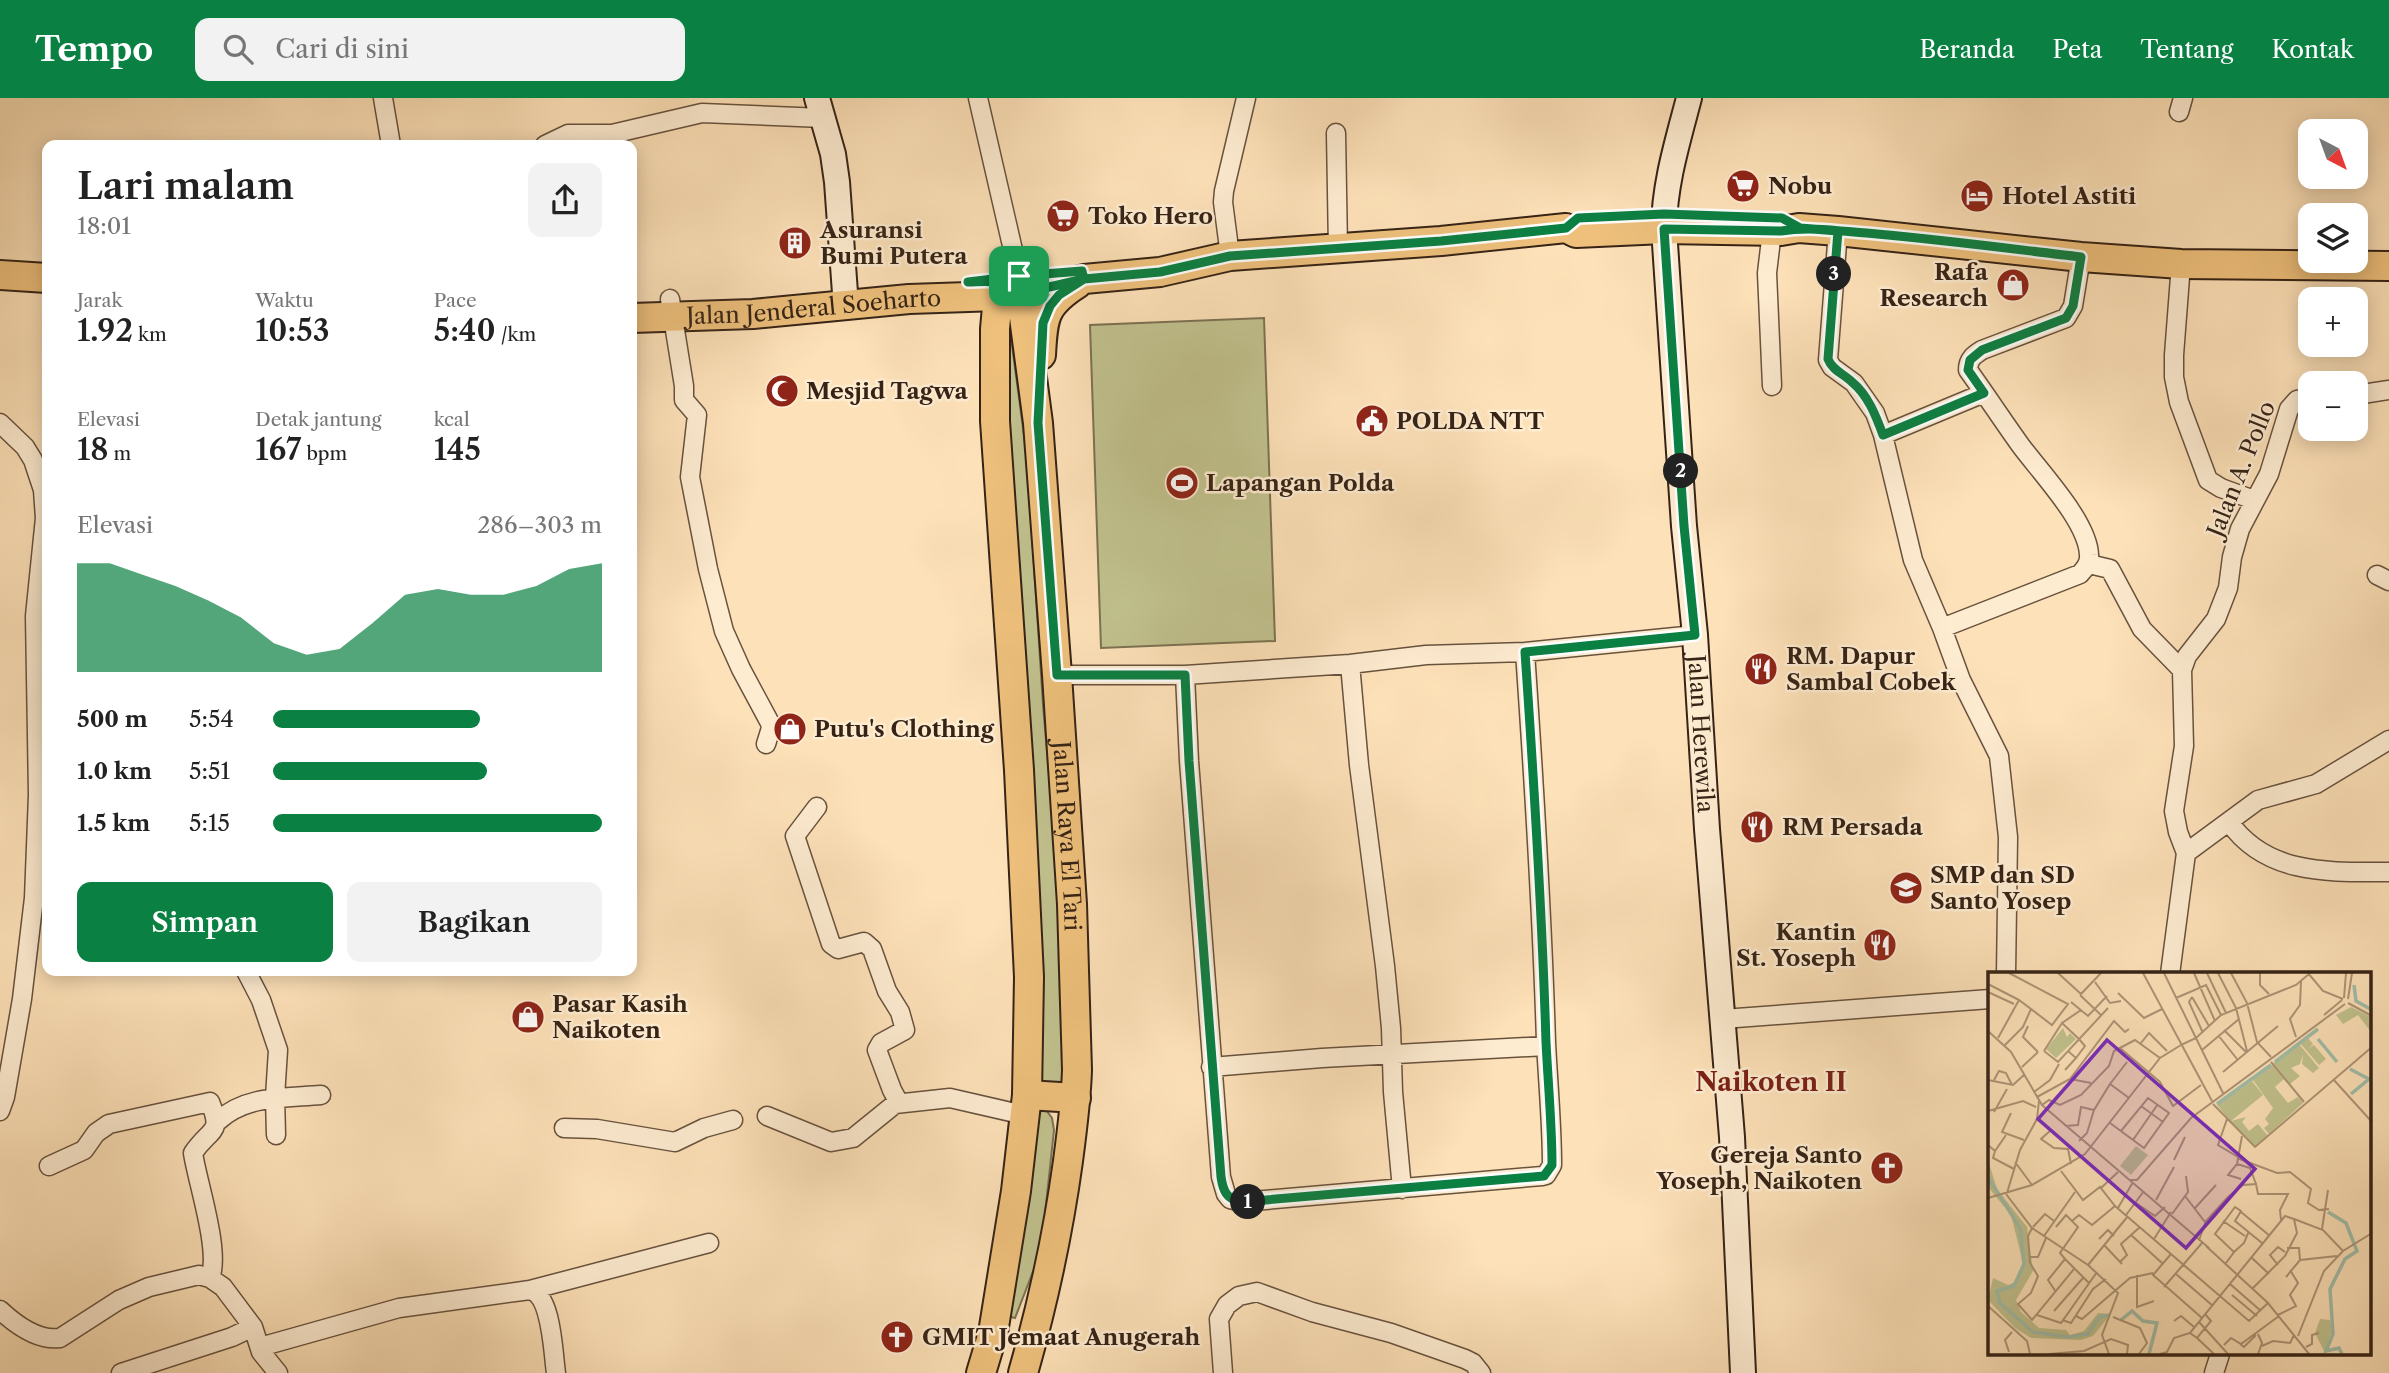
<!DOCTYPE html>
<html lang="id">
<meta charset="utf-8">
<style>
:root{--surface:#fff;--page:#f2f2f2;--text:#222;--muted:#767676;--accent:#0b8043}
body{margin:0;font-family:"Libre Caslon Text",serif;background:var(--page);color:var(--text);height:100vh;display:flex;flex-direction:column;font-size:26px;white-space:nowrap}
*{box-sizing:border-box;margin:0}
p{font-size:23px;color:var(--muted)}
.icon{flex:none;width:38px;height:38px;fill:none;stroke:currentColor;stroke-width:2;stroke-linecap:round;stroke-linejoin:round}
.map{position:relative;flex:1;overflow:hidden}
.panel{position:absolute;left:42px;top:42px;width:595px;height:836px;display:flex;flex-direction:column;background:var(--surface);border-radius:14px;box-shadow:0 4px 18px #0003}
.panel>*{flex:none}
.needle{width:46px;rotate:139deg}
.controls{position:absolute;left:2298px;top:21px;display:grid;gap:14px}
.controls a{display:grid;place-items:center;width:70px;height:70px;border-radius:14px;background:var(--surface);box-shadow:0 4px 18px #0003;font-size:35px}
.pin{position:absolute;display:grid;place-items:center;width:60px;height:60px;color:#fff;margin:-30px;border-radius:14px;box-shadow:0 4px 10px #0006}
.km{position:absolute;width:35px;height:35px;margin:-18px;border-radius:50%;background:#222;color:#fff;font-size:19px;line-height:35px;text-align:center}
.round{display:grid;place-items:center;flex:none;width:74px;height:74px;border-radius:14px;background:var(--page)}
.overview{display:flex;align-items:center;justify-content:space-between;height:119px;padding:0 35px}
h1{font-size:38px;font-weight:600;line-height:52px}
.stats{display:grid;grid-template-columns:repeat(3,1fr);gap:10px;height:119px;padding:7px 35px}
.stats div{display:grid;align-content:center}
.stats b{font-size:30px;font-weight:600}
.stats small{font-size:19px;font-weight:400}
.stats p{font-size:19px}
.chart{height:196px;padding:14px 35px}
.chart p{display:flex;justify-content:space-between}
.chart svg{width:100%;height:126px;margin-top:7px;fill:var(--accent);opacity:.7}
.primary-button{display:flex;gap:14px;margin-top:auto;padding:14px 35px}
.primary-button a{flex:1;height:80px;border-radius:14px;background:var(--accent);color:#fff;font-size:28px;font-weight:600;line-height:80px;text-align:center}
.primary-button a+a{background:var(--page);color:var(--text)}
ul{padding:0 35px;list-style:none;font-size:23px}
li{display:grid;grid-template-columns:112px 84px 1fr;align-items:center;height:52px}
li i{height:18px;border-radius:9px;background:var(--accent)}
header{display:flex;align-items:center;gap:42px;box-sizing:border-box;height:98px;padding:0 35px;background:var(--accent);color:#fff}
header strong{font-size:33px}
nav{display:flex;gap:38px;margin-inline-start:auto;font-size:24px}
.search{width:490px;height:63px;background:var(--page);display:flex;align-items:center;gap:18px;box-sizing:border-box;padding:0 24px;border-radius:14px;color:var(--muted);font-size:26px}
.map>svg:first-child{display:block}
</style>
<header>
<strong>Tempo</strong>
<div class="search"><svg class="icon" aria-label="search" viewBox="0 0 24 24"><circle cx="10" cy="10" r="6"/><path d="M15 15l6 6"/></svg>Cari di sini</div>
<nav><a>Beranda</a><a>Peta</a><a>Tentang</a><a>Kontak</a></nav>
</header>
<div class="map">
<svg width="2389" height="1275" viewBox="0 0 2389 1275">
<rect width="100%" height="100%" fill="#fde1b8"/>
<filter id="stains"><feTurbulence type="fractalNoise" baseFrequency=".00286" numOctaves="4"/><feColorMatrix values="0 0 0 0 .2 0 0 0 0 .09 0 0 0 0 .02 0 0 0 .5 -.17"/></filter>
<radialGradient id="worn" r=".72"><stop offset=".6" stop-color="#630" stop-opacity="0"/><stop offset="1" stop-color="#630" stop-opacity=".3"/></radialGradient>
<!-- green -->
<path fill="#c1c28e" stroke="#7c7252" stroke-width="2" d="M1264,220L1275,543L1101,550L1090,227Z
M1009,225L1027,360L1043,607L1060,805L1065,979L1060,990L1041,989L1001,226Z
M1046,1012L1052,1020L1054,1032L1041,1153L1015,1220L999,1216L1038,1014Z"/>
<g fill="none" stroke-linecap="round" stroke-linejoin="round">
<defs>
<path id="street" d="M383,0L391,47
M978,0L1019,178
M2179,14L2183,0
M1336,35L1338,151
M545,47L568,36H612L702,15L823,20
M1838,133L1828,262L1832,269L1854,285L1875,315L1883,337L1913,462L1942,530
M1230,158L1223,104L1224,93L1246,0
M2181,166L2174,257V279L2179,304L2208,382L2221,390L2254,402
M670,201L684,288V302L697,317L690,379L708,471L724,533L741,571L770,625L771,630L766,646
M1772,288L1767,175L1772,133
M2356,297L2389,292
M0,325L25,349L33,362L43,392L45,420L35,518L38,697L34,800L22,901L5,999L0,1013
M1883,337L1984,295
M2089,466L2110,471L2142,531L2182,572
M2377,477L2389,483
M1525,554C1534,684 1542,814 1546,944C1548,985 1552,1026 1552,1067L1546,1077L1542,1078L1242,1104L1230,1101L1226,1096L1221,1079L1189,663L1185,577L1350,566L1426,557L1525,554L1695,537
M1350,566L1359,667L1385,868L1391,930L1393,994L1402,1091
M1057,577H1185
M817,709L795,738L831,846L838,851L864,844L872,851L887,893L900,914L905,932L881,945L877,952L892,992L899,1005
M2229,724C2267,778 2331,774 2389,774
M2186,755L2258,702L2316,686L2389,642
M246,873L261,902L278,952L275,999L276,1037
M2006,876L2008,739L1999,658L1961,582L1942,530L2080,476C2085,471 2090,465 2089,457C2088,424 2041,375 2021,348C2003,323 1986,297 1968,272C1968,261 1974,257 1982,252L2066,220L2073,208L2081,159
M2170,876L2186,755L2178,734L2174,713L2184,648L2182,572L2187,558L2216,521L2228,490L2232,459L2240,431L2269,376L2289,311L2297,302L2310,300
M1723,921L1990,901
M1211,969L1322,960L1546,948
M767,1018L831,1044L853,1040L895,1006L950,1000L1024,1017
M218,1023C246,997 285,1000 321,997
M564,1030L597,1031L675,1044L704,1030L733,1022
M49,1068L84,1052L96,1035L109,1026L210,1004C223,1036 211,1029 193,1055C197,1083 221,1154 210,1180
M530,1192L709,1145
M0,1212C15,1226 38,1243 60,1240L119,1202L149,1189L199,1177L210,1180L223,1189L253,1229L261,1254L278,1275
M260,1249L399,1210L530,1192C552,1197 553,1255 556,1275
M121,1275L232,1239L253,1229
M1223,1275L1219,1221L1227,1207L1239,1198L1257,1194L1312,1214L1391,1235L1465,1261L1473,1265L1481,1275
M2214,1275L2220,1256"/>
<g id="secondary">
<path d="M817,0L833,56L837,84L845,195"/>
<path id="s1" d="M1689,0C1678,42 1664,87 1664,131L1684,428L1695,537L1707,731L1732,1039L1743,1275"/>
</g>
<g id="primary">
<path d="M0,177L47,180"/>
<path id="s2" d="M1003,186L1014,190L1019,196L1024,219L1038,325L1057,577L1072,806L1077,972C1076,1003 1072,1033 1068,1063C1058,1136 1043,1205 1023,1275"/>
<path id="s3" d="M632,220L753,216L909,201L998,198L1019,196L1084,181L1160,174L1230,158L1441,143L1566,130L1576,135L1664,131L1781,133L1799,130L1838,133L2081,159L2181,166L2389,168"/>
<path d="M1041,257C1043,219 1044,207 1077,186"/>
<path d="M1027,997L1076,1000"/>
<path d="M981,1275L993,1235L1016,1093L1027,997L1029,879L1019,672L995,323V231L998,198L1011,187"/>
</g>
</defs>
<!-- street casing -->
<use href="#street" stroke="#68523e" stroke-width="21"/>
<!-- secondary casing -->
<use href="#secondary" stroke="#362316" stroke-width="28"/>
<!-- primary casing -->
<use href="#primary" stroke="#362316" stroke-width="32"/>
<!-- street -->
<use href="#street" stroke="#feecd1" stroke-width="18"/>
<!-- secondary -->
<use href="#secondary" stroke="#feecd1" stroke-width="24"/>
<!-- primary -->
<use href="#primary" stroke="#eec07c" stroke-width="28"/>
</g>
<g fill="none" stroke-linecap="round" stroke-linejoin="round">
<defs>
<path id="route" d="M1019,178L1082,173L1084,181L1059,197L1050,208L1043,225L1038,325L1057,577H1185L1189,663L1221,1079C1223,1093 1227,1102 1242,1104L1544,1078L1552,1067C1552,1026 1548,985 1546,944C1542,814 1534,684 1525,554L1695,537L1684,428L1664,131L1781,133C1813,128 1845,134 1877,136C1945,142 2013,151 2081,159L2073,208L2066,220L1982,252L1970,262L1968,272L1984,295L1883,337C1876,318 1868,297 1852,284C1844,276 1832,272 1828,261L1838,133L1800,130L1782,120L1664,116L1578,120L1566,130L1441,143L1230,158L1160,174L1084,181L1019,196C1007,180 985,184 968,184L1019,178"/>
</defs>
<!-- route casing -->
<use href="#route" stroke="#fff" stroke-width="14"/>
<!-- route -->
<use href="#route" stroke="#0b8043" stroke-width="9"/>
</g>
<!-- icons -->
<defs>
<symbol id="supermarket-disc" viewBox="-11 -11 22 22"><circle r="9.5" fill="#8f2418" stroke="#feecd1"/><path d="M-6-5.5h2.5l.6 2H6L4.5 2H-2.5L-4.4-4H-6ZM-1.5 3.2a1.3 1.3 0 1 0 .1 0ZM3 3.2a1.3 1.3 0 1 0 .1 0Z" fill="#fff"/></symbol>
<symbol id="hotel-disc" viewBox="-11 -11 22 22"><circle r="9.5" fill="#8f2418" stroke="#feecd1"/><path d="M-6-4.5h1.5V1H6V5H4.5V3h-9V5H-6ZM-4 0a1.8 1.8 0 1 1 3.6 0ZM.5 0V-2.5h3Q6-2.5 6 0Z" fill="#fff"/></symbol>
<symbol id="building-disc" viewBox="-11 -11 22 22"><circle r="9.5" fill="#8f2418" stroke="#feecd1"/><path d="M-4-6H4V6H1V3H-1V6H-4ZM-2.5-4.3h1.7v1.8h-1.7ZM.8-4.3h1.7v1.8H.8ZM-2.5-1h1.7V.8h-1.7ZM.8-1h1.7V.8H.8Z" fill="#fff"/></symbol>
<symbol id="shop-disc" viewBox="-11 -11 22 22"><circle r="9.5" fill="#8f2418" stroke="#feecd1"/><path d="M-5-2.5h2.3a2.7 3.5 0 0 1 5.4 0H5L5.5 6h-11ZM-1.5-2.5h3a1.5 2.3 0 0 0-3 0Z" fill="#fff"/></symbol>
<symbol id="mosque-disc" viewBox="-11 -11 22 22"><circle r="9.5" fill="#8f2418" stroke="#feecd1"/><path d="M3.5-4.9A6 6 0 1 0 3.5 4.9A5 5 0 1 1 3.5-4.9Z" fill="#fff"/></symbol>
<symbol id="civic-disc" viewBox="-11 -11 22 22"><circle r="9.5" fill="#8f2418" stroke="#feecd1"/><path d="M-.6-6.5H3V-4.5H.6V-3L4-1V1h2V6H-6V1h2V-1L-.6-3ZM-1.2 2.5V6h2.4V2.5Z" fill="#fff"/></symbol>
<symbol id="stadium-disc" viewBox="-11 -11 22 22"><circle r="9.5" fill="#8f2418" stroke="#feecd1"/><path d="M0-5a6.5 5 0 1 0 0 10a6.5 5 0 1 0 0-10ZM-3.5-1.8h7v3.6h-7Z" fill="#fff"/></symbol>
<symbol id="restaurant-disc" viewBox="-11 -11 22 22"><circle r="9.5" fill="#8f2418" stroke="#feecd1"/><path d="M-5-6h1v4h1v-4h1v4h1v-4h1v5L-1.5 .5V6h-2V.5L-5-1ZM5-6V6H3V1.5H1.5Q1.5-4 5-6Z" fill="#fff"/></symbol>
<symbol id="school-disc" viewBox="-11 -11 22 22"><circle r="9.5" fill="#8f2418" stroke="#feecd1"/><path d="M0-5L7-2L0 1L-7-2ZM-4 1L0 2.5L4 1V4Q0 6-4 4Z" fill="#fff"/></symbol>
<symbol id="church-disc" viewBox="-11 -11 22 22"><circle r="9.5" fill="#8f2418" stroke="#feecd1"/><path d="M-1.2-6h2.4v3.5h3.3v2.4h-3.3V6h-2.4V-.1h-3.3v-2.4h3.3Z" fill="#fff"/></symbol>
</defs>
<g fill-rule="evenodd">
<use href="#supermarket-disc" x="1724" y="69" width="38" height="38"/>
<use href="#hotel-disc" x="1958" y="79" width="38" height="38"/>
<use href="#supermarket-disc" x="1044" y="99" width="38" height="38"/>
<use href="#building-disc" x="776" y="126" width="38" height="38"/>
<use href="#shop-disc" x="1994" y="168" width="38" height="38"/>
<use href="#mosque-disc" x="763" y="274" width="38" height="38"/>
<use href="#civic-disc" x="1353" y="304" width="38" height="38"/>
<use href="#stadium-disc" x="1163" y="366" width="38" height="38"/>
<use href="#restaurant-disc" x="1742" y="552" width="38" height="38"/>
<use href="#shop-disc" x="771" y="612" width="38" height="38"/>
<use href="#restaurant-disc" x="1738" y="710" width="38" height="38"/>
<use href="#school-disc" x="1887" y="771" width="38" height="38"/>
<use href="#restaurant-disc" x="1861" y="828" width="38" height="38"/>
<use href="#shop-disc" x="509" y="900" width="38" height="38"/>
<use href="#church-disc" x="1868" y="1051" width="38" height="38"/>
<use href="#church-disc" x="878" y="1220" width="38" height="38"/>
</g>
<g text-anchor="middle" dominant-baseline="central" stroke-width="5" stroke-linejoin="round" paint-order="stroke">
<!-- poi labels -->
<g font-size="23" font-weight="bold" fill="#362316" stroke="#feecd1" text-anchor="start">
<text x="1768" y="88">Nobu</text>
<text x="2002" y="98">Hotel Astiti</text>
<text x="1088" y="118">Toko Hero</text>
<text x="820" y="132">Asuransi<tspan x="820" dy="26">Bumi Putera</tspan></text>
<text x="1988" y="174" text-anchor="end">Rafa<tspan x="1988" dy="26">Research</tspan></text>
<text x="806" y="293">Mesjid Tagwa</text>
<text x="1396" y="323">POLDA NTT</text>
<text x="1206" y="385">Lapangan Polda</text>
<text x="1786" y="558">RM. Dapur<tspan x="1786" dy="26">Sambal Cobek</tspan></text>
<text x="814" y="631">Putu's Clothing</text>
<text x="1782" y="729">RM Persada</text>
<text x="1930" y="777">SMP dan SD<tspan x="1930" dy="26">Santo Yosep</tspan></text>
<text x="1856" y="834" text-anchor="end">Kantin<tspan x="1856" dy="26">St. Yoseph</tspan></text>
<text x="552" y="906">Pasar Kasih<tspan x="552" dy="26">Naikoten</tspan></text>
<text x="1862" y="1057" text-anchor="end">Gereja Santo<tspan x="1862" dy="26">Yoseph, Naikoten</tspan></text>
<text x="922" y="1239">GMIT Jemaat Anugerah</text>
</g>
<!-- street labels -->
<g font-size="23" fill="#362316" stroke="#feecd1">
<text stroke="none"><textPath href="#s3" startOffset="182">Jalan Jenderal Soeharto</textPath></text>
<text transform="translate(2241 371) rotate(-68)">Jalan A. Pollo</text>
<text stroke="none"><textPath href="#s1" startOffset="640">Jalan Herewila</textPath></text>
<text stroke="none"><textPath href="#s2" startOffset="564">Jalan Raya El Tari</textPath></text>
</g>
<!-- quarter labels -->
<g font-size="26" font-weight="bold" fill="#7a1f14" stroke="#feecd1">
<text x="1771" y="984">Naikoten II</text>
</g>
</g>
<!-- overview -->
<g transform="translate(1988 874)">
<rect width="383" height="383" fill="#fde1b8"/>
<path d="M363,35L383,45V60L370,43L355,52L348,43ZM75,56L79,65L82,61L88,67L68,86L58,77ZM319,65L325,72L321,76L326,73L338,87L331,93L312,71ZM311,72L331,96L325,101L314,92L315,82L312,92L303,96L312,104L302,112L285,91ZM284,93L296,107L287,115L300,131L310,125L315,131L281,162L276,156L281,152L277,147L285,136L265,108ZM264,109L275,123L243,149L258,145L254,150L261,159L270,152L280,164L266,175L242,149L229,133ZM148,174L160,183L143,203L132,194ZM0,188L9,217L39,255L45,299L28,328L33,340L51,356L78,358L82,363L96,359L110,341L123,342L105,364L93,368L43,366L27,356L0,328L5,306L20,313L27,310L35,291L23,243L0,215ZM332,347L342,348L344,358L337,381L327,361Z" fill="#c1c28e"/>
<path fill="none" stroke="#a1bea9" stroke-width="3.5" d="M366,13L368,29L384,38M330,67L349,90M287,90L330,57M362,97L381,107L363,122M229,132L283,93M0,205L32,256L36,292L26,314L9,319L12,331L45,360L81,365L100,362L111,345L122,343M340,240L358,251L369,279L357,287L342,317L345,362L338,379L351,376L354,382M133,348L144,339L155,349L169,351L161,382"/>
<path fill="none" stroke="#ad9577" stroke-width="2" d="M70,1L93,22L113,1M155,1L224,129M176,1L235,121M206,1L227,49M219,1L238,41M230,1L248,36L259,79M243,1L259,31L269,70L283,85M272,1V13L281,22M320,1L335,19L355,27M107,10L122,31L133,29M0,12L31,28M0,20L26,32M130,21L156,46L174,37M92,23L114,44M204,25L201,30L215,61M204,25L221,54M188,26L218,13L233,43M356,26L358,1M360,27L364,1M83,30L100,44L119,24M360,31L384,44M336,43L354,28M74,51L93,38M40,54L35,65L50,80M236,58L258,80M0,59L23,80L54,133L221,276M230,63L249,87M308,65L302,47L312,33L313,9M10,66L31,28L64,53L80,32L21,1M153,71L161,61L179,79M17,73L35,55L43,37M193,73L208,66L233,43L308,13L321,2M132,76L172,110L185,134L213,113M214,78L251,47M56,79L70,90L120,36M56,79L74,51L91,67M88,86L97,74L91,67M283,90L316,130M34,95L50,80M77,98L88,86L80,79M235,100L290,54M82,107L103,111M345,107L384,150M0,108L25,113L37,102M6,108L11,99L18,101L24,113M122,112L139,90M46,120L62,108L71,92M49,125L82,107L126,49L137,60L141,57M225,132L267,175L384,75M54,133L61,128L72,133L93,123L121,94L126,79L147,68L172,86M153,134L175,150M0,139L35,129L48,135M6,140L19,117M23,141L14,160L36,168M239,147L230,173L250,185M122,151L156,176L181,141L160,126L133,159M77,154L90,153L93,135L106,138L122,112L141,126M63,158L53,167L66,176L80,177L83,192M145,168L170,132M91,169L99,161L106,138M0,173L7,179L18,163M7,179L5,186L26,197M249,186L289,201L302,200L323,217L320,231L331,238L341,237M186,188L197,165M27,190L44,213M249,192L240,203L253,207M73,199L95,228L112,215L127,234L261,349L280,331M142,208H149L203,146L357,32M268,212L270,222H300L292,238L293,248M113,216L130,200M19,221L32,178L49,147L51,129M18,222L44,256L100,293M197,224L217,250M0,226L44,213L97,182L172,86L193,73M168,228L186,195M148,231L167,244L177,235M130,236L145,210M207,236L228,213M253,240L282,264M184,242L200,220L198,204M138,243L156,219M306,247L335,258L355,279M84,249L91,243L104,253L127,234M235,249L257,264M45,255L57,242L66,249M68,255L78,243L90,255L72,281L77,287M44,256L40,264L42,291L50,304L43,321L30,332L44,348L86,297M334,257L340,218M143,263L174,291M56,264L87,220M111,267L120,258L126,264M166,267L183,240M211,268L218,249L240,225L255,213L268,212L262,196L249,192L254,164M117,274L134,292M218,274L280,331L321,382M299,276H311L312,288M246,280L256,271L261,259M183,282L165,303L214,346M42,285H50L58,266M264,286L281,302M132,290L139,283L133,272L152,255M238,291L246,280L227,262L247,235L253,239L247,249L274,271M290,293L282,283L290,275L297,280M188,302L225,334M149,303V335L166,329M298,305L312,288L349,284M242,312L273,339M176,315L214,271M68,320L60,308L77,287L101,311M244,323L269,344M0,334L39,369L42,382M66,339L95,306M49,343L73,351L109,300M290,343L308,334L302,323L310,311L302,298M88,344L94,347L142,306L165,301M125,345L152,356L159,371L151,382M74,348L83,351L105,317L118,307M186,349L193,344L206,355M211,350L240,382M202,361L209,366L223,349L217,342M310,364L336,299L355,279L384,261M209,366L226,382M252,372L256,375L268,363M236,373L243,366L253,372L291,344M274,374L285,369L302,371L306,363M318,375L324,372V363L331,361M21,380L17,368L24,360M61,382L96,379L123,367L140,373L139,382M121,382L114,363L130,321L100,293L140,244M172,382L179,380L186,366L202,361L297,244L306,247L309,261L297,284L265,316M270,382L274,371L270,362"/>
<path fill="#7b2cbf" fill-opacity="0.15" stroke="#7b2cbf" stroke-width="3.5" d="M119,68L267,197L198,276L50,147Z"/>
<rect width="383" height="383" fill="none" stroke="#362316" stroke-width="3.5"/>
</g>
<rect width="100%" height="100%" filter="url(#stains)"/>
<rect width="100%" height="100%" fill="url(#worn)"/>
</svg>
<div class="controls">
<a><svg class="needle" viewBox="-14 -14 28 28"><path d="M0-13l5 13h-10z" fill="#e53935"/><path d="M0 13l5-13h-10z" fill="#767676"/></svg></a>
<a><svg class="icon" aria-label="layers" viewBox="0 0 24 24"><path d="M12 4l9 5-9 5-9-5zM3 14l9 5 9-5"/></svg></a>
<a>+</a>
<a>−</a>
</div>
<div class="pin" style="left:1019px;top:178px;background:#1e9e55"><svg class="icon" aria-label="arrive" viewBox="0 0 24 24"><path d="M6 21V4h12l-3 4 3 4H6"/></svg></div>
<b class="km" style="left:1248px;top:1104px">1</b>
<b class="km" style="left:1681px;top:373px">2</b>
<b class="km" style="left:1834px;top:176px">3</b>
<section class="panel">
<div class="overview"><div><h1>Lari malam</h1><p>18:01</p></div><a class="round"><svg class="icon" aria-label="share" viewBox="0 0 24 24"><path d="M12 15V3M7 8l5-5 5 5M5 13v7h14v-7"/></svg></a></div>
<div class="stats">
<div><p>Jarak</p><b>1.92<small> km</small></b></div>
<div><p>Waktu</p><b>10:53</b></div>
<div><p>Pace</p><b>5:40<small> /km</small></b></div>
</div>
<div class="stats">
<div><p>Elevasi</p><b>18<small> m</small></b></div>
<div><p>Detak jantung</p><b>167<small> bpm</small></b></div>
<div><p>kcal</p><b>145</b></div>
</div>
<div class="chart"><p><span>Elevasi</span>286–303 m</p>
<svg viewBox="0 0 160 44" preserveAspectRatio="none"><path d="M0 44V6L10 6L20 10L30 14L40 19L50 25L60 34L70 38L80 36L90 27L100 17L110 15L120 17L130 17L140 14L150 8L160 6V44z"/></svg>
</div>
<ul>
<li><b>500 m</b>5:54<i style="width:63%"></i></li>
<li><b>1.0 km</b>5:51<i style="width:65%"></i></li>
<li><b>1.5 km</b>5:15<i style="width:100%"></i></li>
</ul>
<div class="primary-button"><a>Simpan</a><a>Bagikan</a></div>
</section>
</div>
